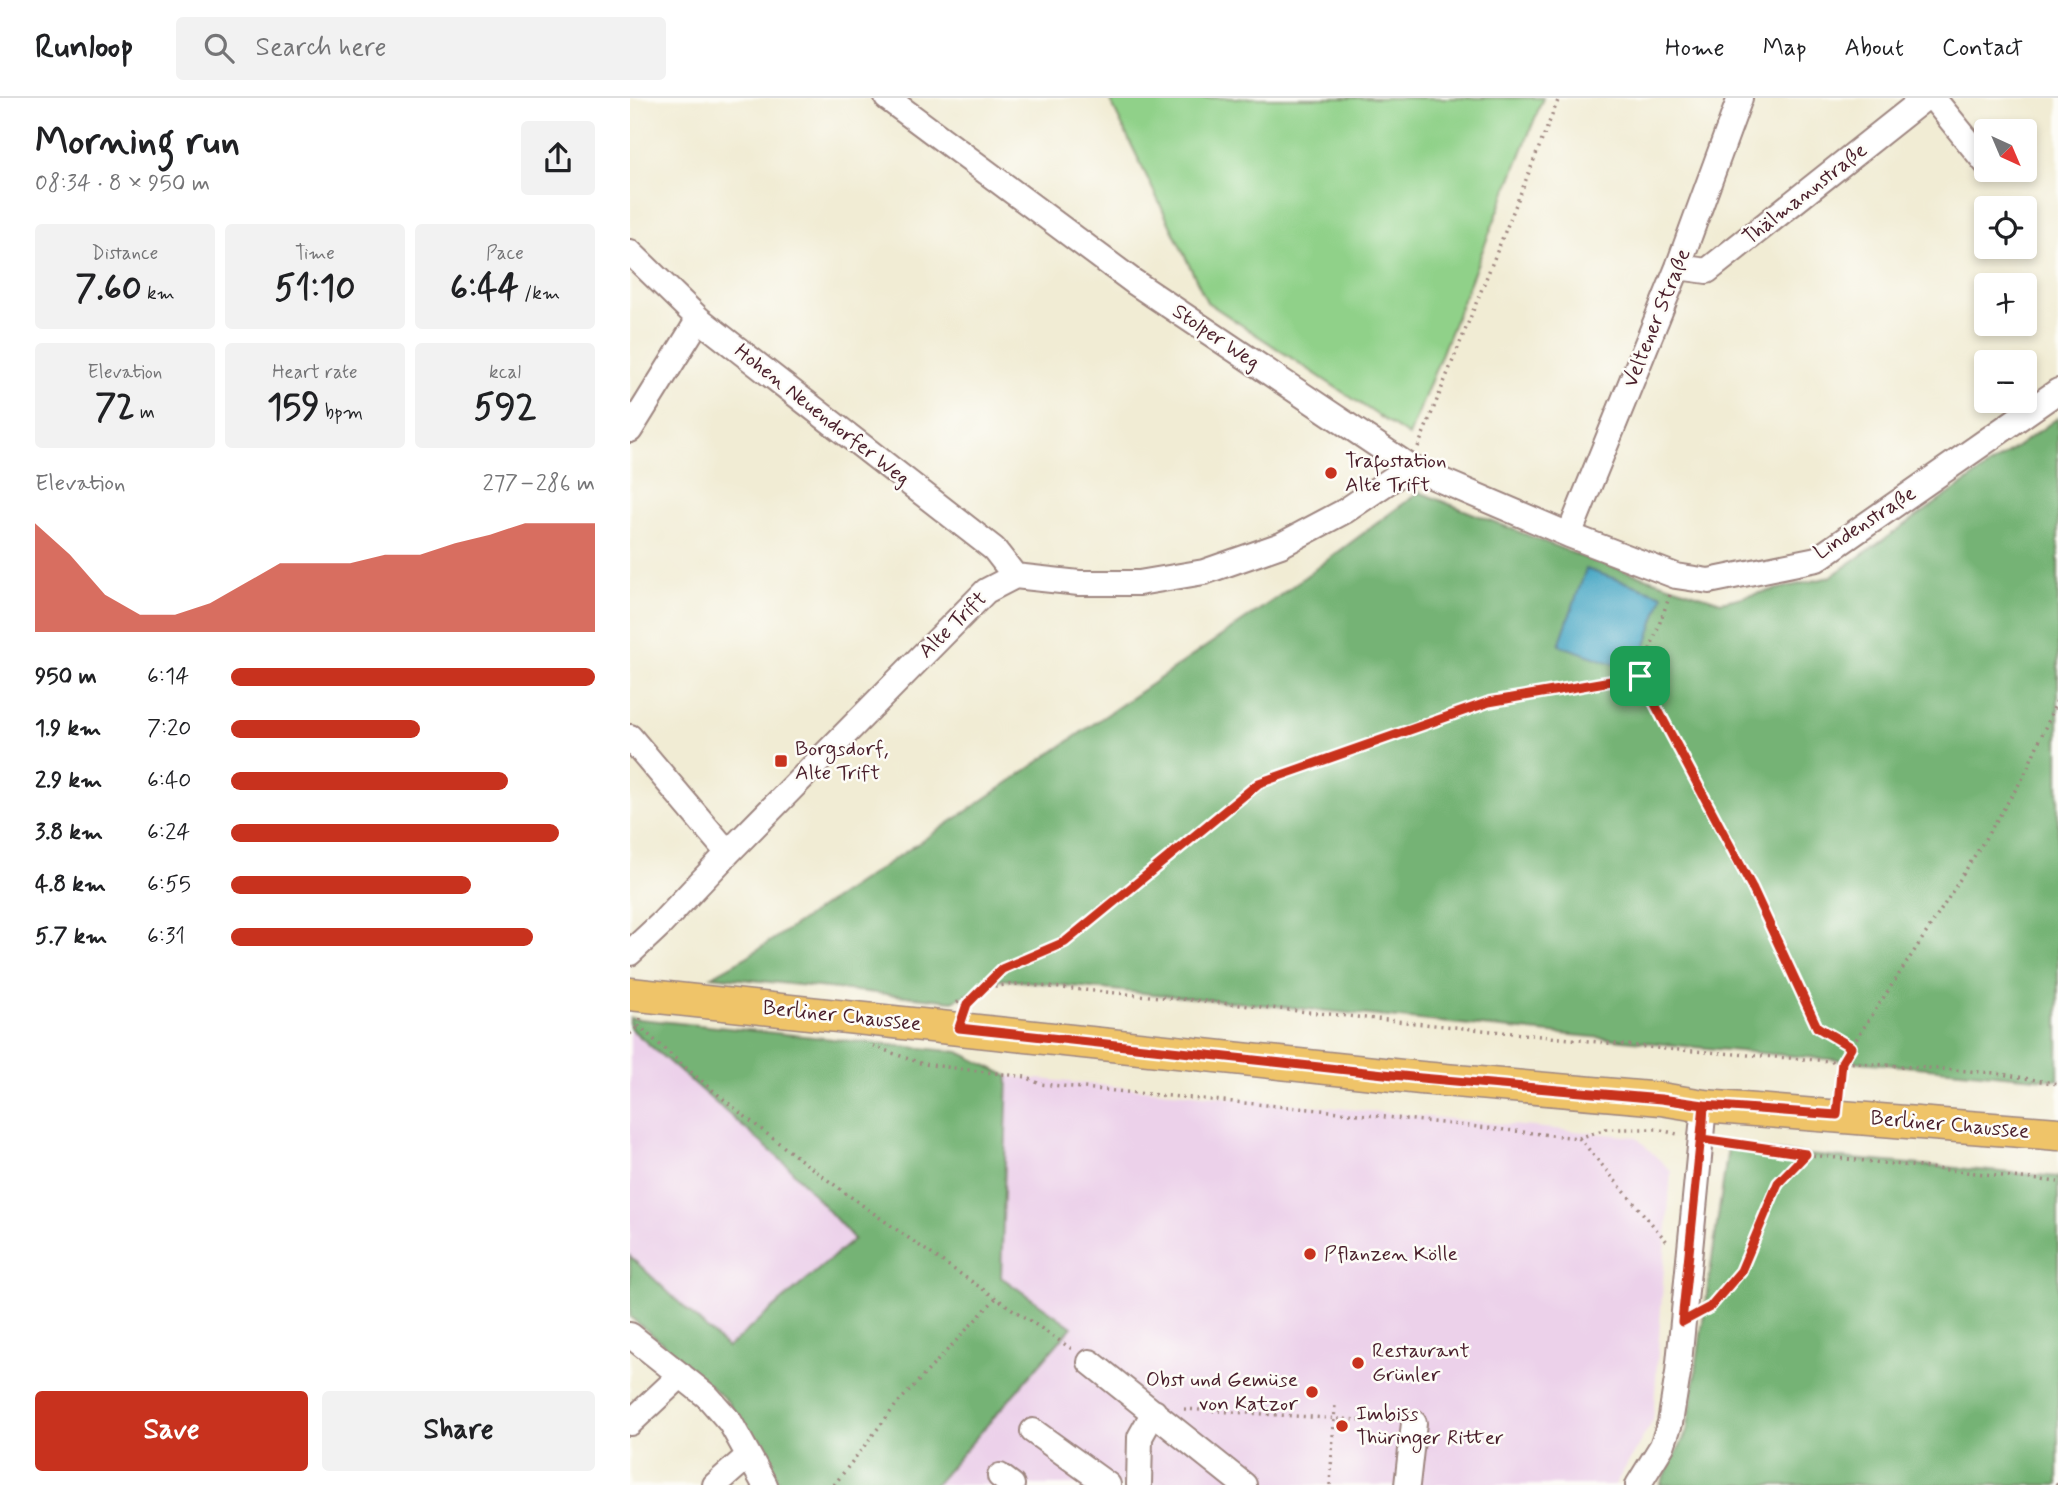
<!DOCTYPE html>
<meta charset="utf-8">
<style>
:root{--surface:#fff;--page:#f2f2f2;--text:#202124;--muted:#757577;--line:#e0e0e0;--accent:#c8321e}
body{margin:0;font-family:Mynerve,sans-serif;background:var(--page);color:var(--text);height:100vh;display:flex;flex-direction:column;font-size:26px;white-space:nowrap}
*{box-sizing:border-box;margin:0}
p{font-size:23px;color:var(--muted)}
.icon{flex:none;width:38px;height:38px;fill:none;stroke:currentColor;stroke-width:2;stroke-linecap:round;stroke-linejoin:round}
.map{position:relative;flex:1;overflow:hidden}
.details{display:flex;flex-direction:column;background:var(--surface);width:630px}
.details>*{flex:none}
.needle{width:46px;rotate:136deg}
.fabs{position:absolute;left:1344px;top:21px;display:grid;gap:14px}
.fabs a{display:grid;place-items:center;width:63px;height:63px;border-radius:7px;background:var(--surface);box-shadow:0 4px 10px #0003;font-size:35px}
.pin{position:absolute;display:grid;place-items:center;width:60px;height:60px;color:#fff;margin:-30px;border-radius:14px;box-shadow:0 4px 10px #0006}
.round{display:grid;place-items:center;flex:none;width:74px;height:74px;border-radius:7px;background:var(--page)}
.headline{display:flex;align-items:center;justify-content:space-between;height:119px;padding:0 35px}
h1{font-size:38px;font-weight:700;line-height:52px}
.figures{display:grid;grid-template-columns:repeat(3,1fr);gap:10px;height:119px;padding:7px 35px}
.figures div{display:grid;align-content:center;border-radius:7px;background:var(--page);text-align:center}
.figures b{font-size:35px;font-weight:700}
.figures small{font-size:19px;font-weight:400}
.figures p{font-size:19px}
.chart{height:196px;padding:14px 35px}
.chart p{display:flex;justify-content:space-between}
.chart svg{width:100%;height:126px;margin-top:7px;fill:var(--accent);opacity:.7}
.primary-button{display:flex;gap:14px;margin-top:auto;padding:14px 35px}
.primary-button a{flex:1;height:80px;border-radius:7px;background:var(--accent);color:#fff;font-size:28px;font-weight:700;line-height:80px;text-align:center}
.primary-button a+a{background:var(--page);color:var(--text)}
ul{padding:0 35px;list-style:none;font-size:23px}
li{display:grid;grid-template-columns:112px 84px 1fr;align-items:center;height:52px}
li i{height:18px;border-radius:9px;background:var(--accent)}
header{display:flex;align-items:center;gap:42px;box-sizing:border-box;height:98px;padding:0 35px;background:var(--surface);border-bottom:2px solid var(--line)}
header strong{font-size:33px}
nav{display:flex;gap:38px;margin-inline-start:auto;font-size:24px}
.search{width:490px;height:63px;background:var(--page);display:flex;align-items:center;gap:18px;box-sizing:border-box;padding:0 24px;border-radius:7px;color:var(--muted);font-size:26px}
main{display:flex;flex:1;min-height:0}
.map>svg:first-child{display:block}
</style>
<header>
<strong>Runloop</strong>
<div class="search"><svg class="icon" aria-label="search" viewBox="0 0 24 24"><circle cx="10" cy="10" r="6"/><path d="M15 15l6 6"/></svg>Search here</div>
<nav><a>Home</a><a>Map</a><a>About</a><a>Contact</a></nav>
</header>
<main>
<section class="details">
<div class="headline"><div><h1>Morning run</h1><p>08:34 · 8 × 950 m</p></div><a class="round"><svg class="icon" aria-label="share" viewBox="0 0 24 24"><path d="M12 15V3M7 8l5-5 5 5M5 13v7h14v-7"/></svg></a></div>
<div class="figures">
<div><p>Distance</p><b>7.60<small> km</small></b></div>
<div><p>Time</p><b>51:10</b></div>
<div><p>Pace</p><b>6:44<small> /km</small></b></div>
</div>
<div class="figures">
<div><p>Elevation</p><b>72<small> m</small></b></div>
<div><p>Heart rate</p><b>159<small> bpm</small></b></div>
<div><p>kcal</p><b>592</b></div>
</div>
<div class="chart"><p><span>Elevation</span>277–286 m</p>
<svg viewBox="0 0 160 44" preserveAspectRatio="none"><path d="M0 44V6L10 17L20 31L30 38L40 38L50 34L60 27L70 20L80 20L90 20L100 17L110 17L120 13L130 10L140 6L150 6L160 6V44z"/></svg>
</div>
<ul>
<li><b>950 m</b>6:14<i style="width:100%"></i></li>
<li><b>1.9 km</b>7:20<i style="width:52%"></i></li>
<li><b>2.9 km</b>6:40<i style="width:76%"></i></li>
<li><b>3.8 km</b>6:24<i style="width:90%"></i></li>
<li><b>4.8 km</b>6:55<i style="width:66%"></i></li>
<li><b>5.7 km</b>6:31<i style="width:83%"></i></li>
</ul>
<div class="primary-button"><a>Save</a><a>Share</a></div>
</section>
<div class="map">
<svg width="1428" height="1387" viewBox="0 0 1428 1387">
<rect width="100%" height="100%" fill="#fdfcf7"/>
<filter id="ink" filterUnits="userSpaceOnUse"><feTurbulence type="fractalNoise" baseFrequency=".0143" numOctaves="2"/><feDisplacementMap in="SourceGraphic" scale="14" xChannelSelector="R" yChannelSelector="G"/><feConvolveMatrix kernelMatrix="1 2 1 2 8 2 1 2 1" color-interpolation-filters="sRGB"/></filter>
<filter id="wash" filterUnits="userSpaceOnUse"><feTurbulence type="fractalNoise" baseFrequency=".00686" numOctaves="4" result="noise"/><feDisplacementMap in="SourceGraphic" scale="28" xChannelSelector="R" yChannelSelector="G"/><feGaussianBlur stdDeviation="1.57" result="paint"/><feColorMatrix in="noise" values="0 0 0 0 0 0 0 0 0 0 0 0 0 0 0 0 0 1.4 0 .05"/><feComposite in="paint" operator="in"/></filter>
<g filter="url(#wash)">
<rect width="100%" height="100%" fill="#f1ecd4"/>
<!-- built -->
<path fill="#ecd1ea" d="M0,930L158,1068L224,1141L97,1251L0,1158Z
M378,978L1006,1039L1041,1073L1023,1322L985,1387H305L442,1229L371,1179Z"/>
<!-- green -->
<path fill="#90d189" stroke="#6d785a" stroke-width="2" d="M479,0H913L779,338L577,204Z"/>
<!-- forest -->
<path fill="#74b375" stroke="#5f6950" stroke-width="2" d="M1428,320V982L1065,949L370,881L323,903L82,878L118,858L340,711L645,501L789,394L950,458L1091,504L1200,479Z
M0,920L329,954L378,978L371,1179L442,1229L305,1387H151L97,1303L30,1243L0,1219V1158L97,1250L224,1141L158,1068L0,930Z
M1098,1050L1428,1079V1387H1030L1057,1334Z"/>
<!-- water -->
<path fill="#44a6c4" stroke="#476278" stroke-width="2" d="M956,471L1033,497L1007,574L929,547Z"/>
</g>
<g filter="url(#ink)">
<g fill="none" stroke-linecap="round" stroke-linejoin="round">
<defs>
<path id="minor" d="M257,0L504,184L780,369L939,437L1046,478L1079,483L1187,461L1428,293
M1303,0L1356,65
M0,154L69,221L364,451L385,478
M1048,169L1077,173L1295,0
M0,332L69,221
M939,437L1048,169L1110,0
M0,639L98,755
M0,855L31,826L98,755L356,493L385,478L449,485H509L574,474L651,447L715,413L780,369
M0,1237L78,1299L100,1324L135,1387
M460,1264L614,1387
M0,1325L51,1277
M403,1333L478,1387
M370,1378L382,1387
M85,1387L118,1358
M509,1387L510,1339L524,1314
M777,1387L784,1325
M1008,1387L1032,1348L1040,1325L1048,1275L1074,1008"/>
<path id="major" d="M0,896L791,980L1031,1001L1074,1008L1428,1036"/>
</defs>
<!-- minor casing -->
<use href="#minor" stroke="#9e8680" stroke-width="28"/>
<!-- major casing -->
<use href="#major" stroke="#9e8680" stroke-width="35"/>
<!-- path -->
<path stroke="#9e8680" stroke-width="3.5" stroke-dasharray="2 5" stroke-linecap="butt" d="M788,349L929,0
M1040,497L1010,578L1122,789L1187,929L1221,949
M355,888L372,871L435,844L629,685L859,604L1010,578
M327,905L354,889L388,886L563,902L1036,951L1366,975L1428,986
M336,908L350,893
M10,920L9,928C142,1050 295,1153 445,1253
M0,936L9,928
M243,948L293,966L396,979L410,986L701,1013L949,1040L976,1031H1027L1051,1037
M1209,993L1212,964L1221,949L1306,820L1394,678L1428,600
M949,1040L1038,1145
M1093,1045L1189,1058L1428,1084
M1076,1212L1080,1209L1111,1173L1148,1085L1176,1056
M554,1311L761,1324
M204,1387L266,1307L366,1200
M700,1387L705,1307
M1426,1387L1428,1384"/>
<!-- minor -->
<use href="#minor" stroke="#fff" stroke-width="24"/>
<!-- major -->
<use href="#major" stroke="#efc469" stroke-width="32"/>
</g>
</g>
<g fill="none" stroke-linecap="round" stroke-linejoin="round" filter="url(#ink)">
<defs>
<path id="route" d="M1010,578L859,604L629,685L435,844L372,871L337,906L329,930L791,980L1031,1001L1074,1007L1052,1224L1080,1209L1111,1173L1148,1085L1176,1056L1072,1041L1074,1007L1207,1017L1212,964L1221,949L1187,929L1122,789L1010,578"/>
</defs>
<!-- route casing -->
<use href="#route" stroke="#fff" stroke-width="14"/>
<!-- route -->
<use href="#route" stroke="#c8321e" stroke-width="9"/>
</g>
<!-- markers -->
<g fill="#c8321e" stroke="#fdfcf7" stroke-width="2.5">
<circle cx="701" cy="375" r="7"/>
<rect x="144" y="656" width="14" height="14" rx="3.5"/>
<circle cx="680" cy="1156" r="7"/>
<circle cx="728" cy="1265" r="7"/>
<circle cx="682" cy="1294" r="7"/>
<circle cx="712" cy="1328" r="7"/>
</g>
<g text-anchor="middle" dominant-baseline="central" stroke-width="5" stroke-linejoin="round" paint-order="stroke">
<!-- street labels -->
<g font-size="21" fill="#4a1f2b" stroke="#fdfcf7">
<text transform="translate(1175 96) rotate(-38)">Thälmannstraße</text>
<text transform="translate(1027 220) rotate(-68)">Veltener Straße</text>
<text transform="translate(586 239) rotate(34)">Stolper Weg</text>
<text transform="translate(192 317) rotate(38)">Hohen Neuendorfer Weg</text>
<text transform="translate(1235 425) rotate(-33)">Lindenstraße</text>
<text transform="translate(323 527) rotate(-44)">Alte Trift</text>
<text transform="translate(212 918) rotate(6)">Berliner Chaussee</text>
<text transform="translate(1320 1027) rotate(5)">Berliner Chaussee</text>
</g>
<!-- poi labels -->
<g font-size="21" fill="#4a1f2b" stroke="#fdfcf7" text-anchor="start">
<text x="715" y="363">Trafostation<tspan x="715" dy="24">Alte Trift</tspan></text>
<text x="165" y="651">Borgsdorf,<tspan x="165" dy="24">Alte Trift</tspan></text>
<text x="694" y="1156">Pflanzen Kölle</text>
<text x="742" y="1253">Restaurant<tspan x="742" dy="24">Grünler</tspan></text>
<text x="668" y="1282" text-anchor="end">Obst und Gemüse<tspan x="668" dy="24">von Katzor</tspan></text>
<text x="726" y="1316">Imbiss<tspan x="726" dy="24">Thüringer Ritter</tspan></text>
</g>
</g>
</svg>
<div class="fabs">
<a><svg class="needle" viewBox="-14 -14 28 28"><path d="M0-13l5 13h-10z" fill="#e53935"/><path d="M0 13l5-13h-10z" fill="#757577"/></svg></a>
<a><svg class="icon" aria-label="locate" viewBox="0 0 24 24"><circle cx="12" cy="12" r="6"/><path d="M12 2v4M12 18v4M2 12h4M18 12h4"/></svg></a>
<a>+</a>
<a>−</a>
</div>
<div class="pin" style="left:1010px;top:578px;background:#1e9e55"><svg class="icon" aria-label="arrive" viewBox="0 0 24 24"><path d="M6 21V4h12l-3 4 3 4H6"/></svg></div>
</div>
</main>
